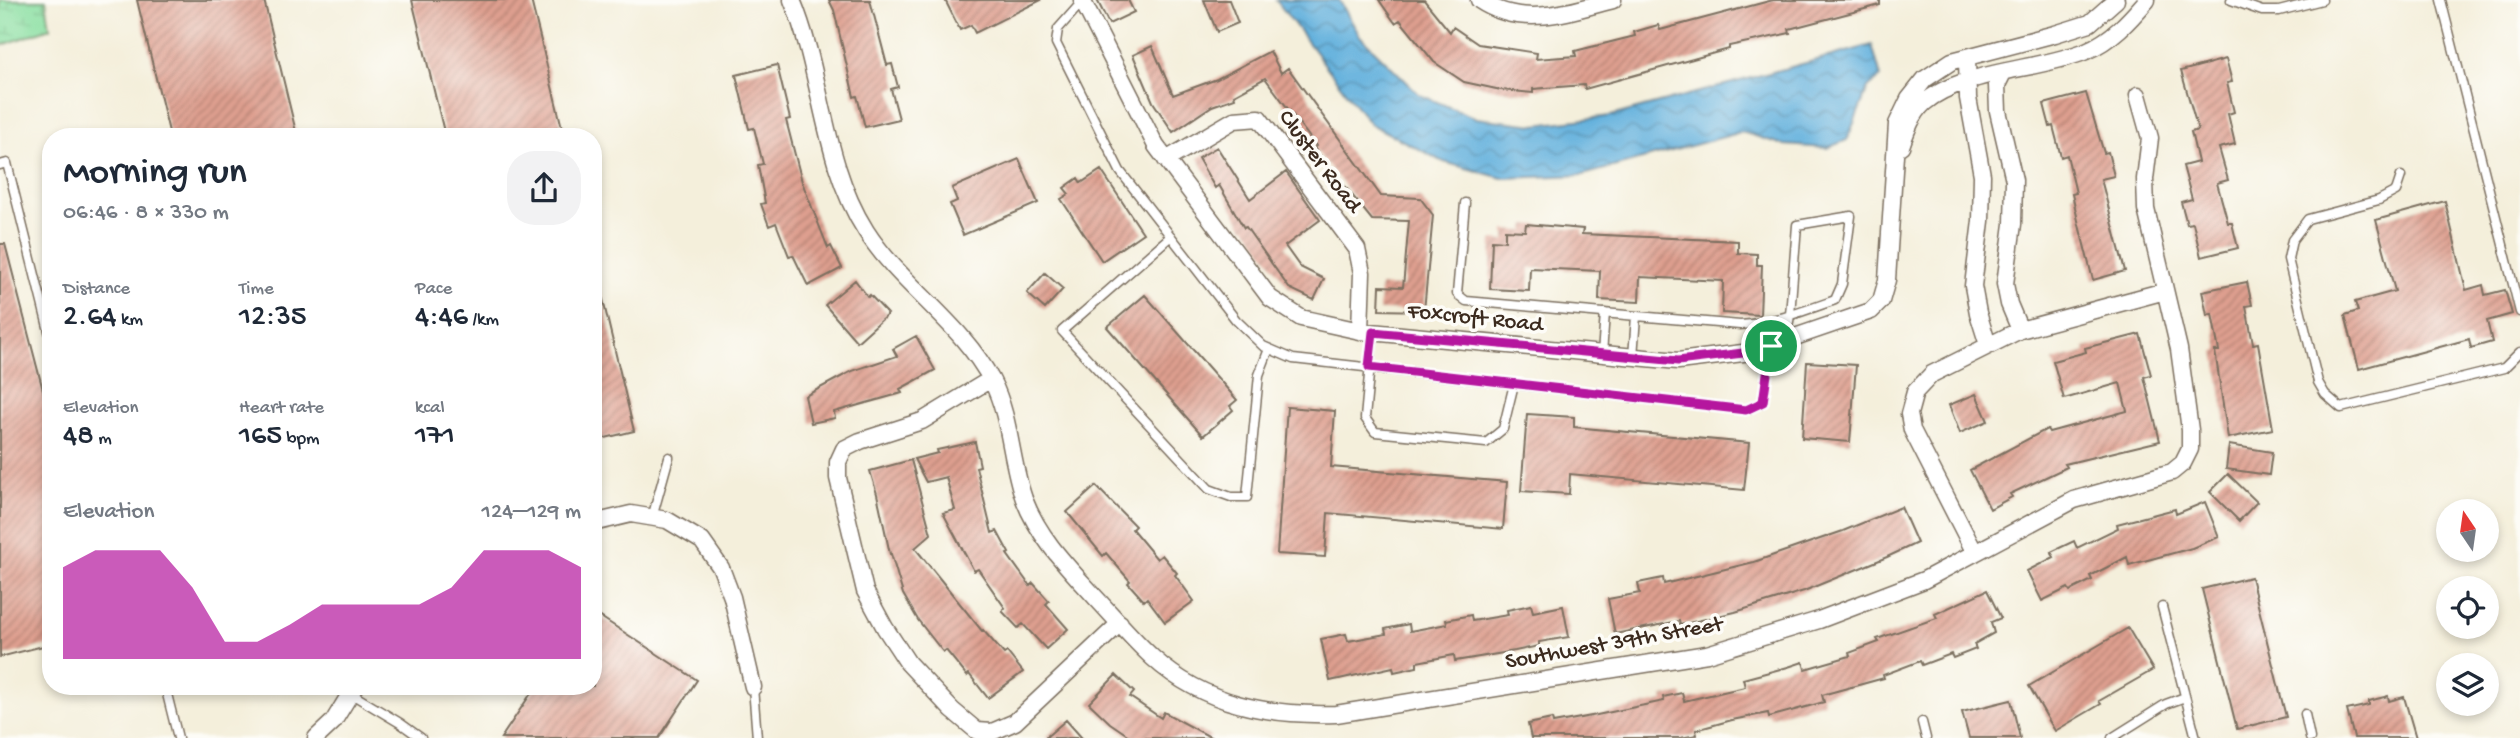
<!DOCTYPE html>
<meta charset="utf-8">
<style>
:root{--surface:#fff;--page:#f2f2f3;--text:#1f2937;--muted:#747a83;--accent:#b5179e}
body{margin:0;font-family:"Gochi Hand",sans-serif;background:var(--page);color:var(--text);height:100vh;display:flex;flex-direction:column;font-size:26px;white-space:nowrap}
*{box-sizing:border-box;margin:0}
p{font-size:23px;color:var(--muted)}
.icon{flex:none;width:38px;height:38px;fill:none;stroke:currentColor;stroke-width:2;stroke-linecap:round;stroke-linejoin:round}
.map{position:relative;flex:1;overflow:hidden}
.details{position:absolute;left:42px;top:128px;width:560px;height:567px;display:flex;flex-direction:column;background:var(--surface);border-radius:28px;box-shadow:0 4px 10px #0003}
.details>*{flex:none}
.needle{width:46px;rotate:347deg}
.buttons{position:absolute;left:2436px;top:499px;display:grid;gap:14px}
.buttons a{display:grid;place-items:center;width:63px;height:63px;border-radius:50%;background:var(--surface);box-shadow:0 4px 10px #0003;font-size:35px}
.pin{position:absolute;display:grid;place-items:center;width:60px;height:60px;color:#fff;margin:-30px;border:4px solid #fff;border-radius:50%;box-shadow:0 2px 7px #0007}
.round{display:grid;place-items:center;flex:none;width:74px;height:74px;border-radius:28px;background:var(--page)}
.summary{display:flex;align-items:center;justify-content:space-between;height:119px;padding:0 21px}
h1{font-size:38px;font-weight:600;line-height:52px}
.stats{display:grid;grid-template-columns:repeat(3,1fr);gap:10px;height:119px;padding:7px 21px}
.stats div{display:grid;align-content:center}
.stats b{font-size:30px;font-weight:600}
.stats small{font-size:19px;font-weight:400}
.stats p{font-size:19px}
.chart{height:196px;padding:14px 21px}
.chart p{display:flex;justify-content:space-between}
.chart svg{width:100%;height:126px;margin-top:7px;fill:var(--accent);opacity:.7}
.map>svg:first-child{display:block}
</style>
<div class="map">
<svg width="2520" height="738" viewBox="0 0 2520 738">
<defs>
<pattern id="wetland-marsh" width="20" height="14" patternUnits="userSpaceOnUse" patternTransform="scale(1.75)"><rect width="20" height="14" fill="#89dfa1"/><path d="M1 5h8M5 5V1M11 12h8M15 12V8" fill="none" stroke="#77c08a"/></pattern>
<pattern id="water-waves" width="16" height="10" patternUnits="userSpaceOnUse" patternTransform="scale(1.75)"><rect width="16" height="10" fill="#63b1dd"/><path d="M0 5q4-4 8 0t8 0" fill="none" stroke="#5390b3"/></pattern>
<pattern id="building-hatch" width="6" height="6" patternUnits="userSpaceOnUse" patternTransform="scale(1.75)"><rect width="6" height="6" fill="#de9f8f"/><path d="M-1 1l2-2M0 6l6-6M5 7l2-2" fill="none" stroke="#b58274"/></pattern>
</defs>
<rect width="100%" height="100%" fill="#fdfcf7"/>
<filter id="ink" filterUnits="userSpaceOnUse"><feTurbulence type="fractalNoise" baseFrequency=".0143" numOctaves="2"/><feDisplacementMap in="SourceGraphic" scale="14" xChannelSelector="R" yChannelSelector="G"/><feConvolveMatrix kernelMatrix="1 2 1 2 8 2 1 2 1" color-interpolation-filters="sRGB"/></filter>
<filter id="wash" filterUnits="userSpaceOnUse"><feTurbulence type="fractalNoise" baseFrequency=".00686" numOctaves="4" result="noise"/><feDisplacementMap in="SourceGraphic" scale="28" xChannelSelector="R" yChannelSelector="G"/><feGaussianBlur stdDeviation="1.57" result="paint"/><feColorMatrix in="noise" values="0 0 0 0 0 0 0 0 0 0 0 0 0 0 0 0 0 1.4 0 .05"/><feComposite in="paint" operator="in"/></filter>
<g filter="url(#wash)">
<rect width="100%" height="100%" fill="#f4efdb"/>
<!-- wetland -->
<path fill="url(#wetland-marsh)" stroke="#628460" stroke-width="2" d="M0,0H46L50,28L0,46Z"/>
<!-- water -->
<path fill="url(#water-waves)" stroke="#4f6e7e" stroke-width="2" d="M1276,0H1339L1360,36L1420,95L1476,118L1535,125L1611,116L1872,45L1881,77L1868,88L1847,140L1827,148L1784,145L1742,132L1583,175L1502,178L1444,162L1370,124Z"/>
<g id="blocks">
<!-- building -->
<path fill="url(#building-hatch)" d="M137,0H264L297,136H170Z
M412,0H531L564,136H445Z
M829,0H870L887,65L892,64L898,87L891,89L899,119L865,127L857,96L854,97L834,10Z
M945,0H1041L975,33L971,25L960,30Z
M1097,0H1128L1134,12L1109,24Z
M1204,0H1229L1238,23L1217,32Z
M1379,0H1424L1450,32L1453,27L1478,44L1537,53L1536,59L1576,56L1575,51L1635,36L1634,32L1658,25L1660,30L1773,0H1880V5L1789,29L1790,33L1729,46V49L1585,89L1584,85L1533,89V93L1501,90L1464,82L1434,62L1400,20L1395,23Z
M1152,46L1173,95L1217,79L1270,51L1281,73L1288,68L1381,196L1420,198L1433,215L1424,311L1379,310L1380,286L1403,287L1409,221L1372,220L1314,148L1316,146L1265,78L1234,95L1235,98L1212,106L1173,132L1153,102L1133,55Z
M2226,59L2232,82L2227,83L2234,112L2228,114L2235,144L2219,148L2228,180L2217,183L2228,223H2232L2238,248L2201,257L2193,223L2187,224L2181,202L2192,199L2183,166L2198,162L2191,132L2198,130L2181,71Z
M777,65L790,119L786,120L802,182L828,248L831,246L842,268L808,286L793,255L789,256L776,223L769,226L761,204L765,203L758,165L763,164L754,128L749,129L736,75Z
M2086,93L2104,153L2108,152L2114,176L2101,179L2125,271L2093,280L2079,225L2072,194L2076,193L2067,155L2061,157L2053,126L2050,127L2044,104Z
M1217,147L1250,199L1286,172L1320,220L1285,246L1300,267L1324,279L1314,300L1289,288L1246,227L1244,228L1219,185L1215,188L1198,158Z
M1019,159L1038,203L963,235L950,204L957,201L952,188Z
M1101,170L1143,233L1102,261L1061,199L1069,194L1064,188L1078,178L1081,183Z
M2445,201L2466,290L2483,285L2485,295L2505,290L2512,314L2487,321L2492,342L2471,348L2469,339L2359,369L2345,315L2358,311L2355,302L2395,291L2376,220Z
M1526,224L1583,229L1582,234L1738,241V253L1757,254V265H1762L1760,315L1722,313L1723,281L1640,277L1639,302L1599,300L1600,271L1530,268L1529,291L1490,289L1492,240L1505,241V230L1525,231Z
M0,244H5L51,421V644L0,657Z
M1045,273L1063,289L1045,309L1027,293Z
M855,280L868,297L870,295L888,314L857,342L825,305Z
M2247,282L2252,305L2246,306L2253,344L2258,343L2273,429L2228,438L2215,351H2219L2212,314L2207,315L2202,291Z
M593,283H599L634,431L593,441Z
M1145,295L1237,400L1230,406L1233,410L1203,436L1107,327Z
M2140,334L2151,375L2144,377L2160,441L2065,464L2067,467L2010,494L2012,497L1990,509L1970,470L2047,429L2049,432L2127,411L2120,383L2064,399L2053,361L2086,352L2085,348Z
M916,336L935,370L900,389L902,393L834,412L835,418L811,423L805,396L852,371L897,356L893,349Z
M1807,362L1856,365L1850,442L1802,438Z
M1976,394L1988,421L1960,433L1949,405Z
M1287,407L1335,411L1331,467L1507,482L1503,529L1328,513L1325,557L1277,554Z
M1527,414L1574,417V427L1749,443L1744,490L1570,474L1569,494L1521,491Z
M975,442L980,466L976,467L992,533L997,531L1009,553L1007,554L1030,586L1033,583L1049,601L1046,604L1068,629L1046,649L1023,624L1018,628L1002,611L1005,608L978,569L974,571L943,513L955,510L946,477L926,482L914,459L938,453L937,450Z
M2229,445L2272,452L2269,475L2226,469Z
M911,460L931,534L915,548L982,631L983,630L1004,654L1007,652L1023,672L988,698L969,674L967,676L946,650L943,652L918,620L903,594L891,554H890L877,494L870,471Z
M2228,474L2257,502L2239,521L2210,492Z
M1096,486L1135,526L1132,529L1157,559L1162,555L1177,573L1175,575L1194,601L1165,622L1147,598L1144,601L1128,583L1130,581L1106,553L1103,556L1067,512Z
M2205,502L2219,537L2192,548L2129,565L2127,557L2090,576L2092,580L2070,591L2068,588L2042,601L2027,571L2054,557L2051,552L2074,541L2077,548L2118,528L2117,524L2175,509L2176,514Z
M1901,507L1917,543L1887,557L1804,591L1735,612L1680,625L1679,621L1615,634L1608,599L1640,593L1638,583L1663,578L1664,584L1754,562L1843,531Z
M2251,577L2286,717L2237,729L2202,589Z
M1987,590L2001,618L1991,622L1994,633L1974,644L1976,649L1953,658L1951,654L1922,665L1920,661L1883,675L1884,678L1822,695L1824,702L1769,717L1768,713L1732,720L1696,730L1697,735L1680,738H1531L1528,724L1552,719L1553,723L1597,715L1664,701L1663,697L1682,693L1684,701L1745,687L1743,679L1788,667L1803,662L1805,669L1850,656L1849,653L1879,642L1877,639L1937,618L1935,614Z
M1531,605L1533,612L1563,606L1569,637L1539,642V646L1515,651L1455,661L1454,655L1417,662V667L1394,672L1393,667L1330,681L1321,639L1346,634L1348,641L1386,634L1385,629L1409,624L1410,631L1447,624L1446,620L1471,615L1472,621L1508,615L1507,610Z
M593,612L697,680L659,738H501L536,686H593Z
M2128,628L2153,670L2099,701L2101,704L2055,731L2029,686Z
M1116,675L1134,692L1130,697L1161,718L1164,712L1212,738H1132L1110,723L1089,703Z
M2388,696L2389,701L2404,697L2416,738H2354L2347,710L2369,705V701Z
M2011,700L2020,738H1969L1962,712Z
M1066,720L1082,738H1045Z"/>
</g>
</g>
<g filter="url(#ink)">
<use href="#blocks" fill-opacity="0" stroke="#7c6f60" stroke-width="2"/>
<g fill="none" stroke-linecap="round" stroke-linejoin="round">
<defs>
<path id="service" d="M2231,0L2262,11H2279L2322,0
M2441,0L2520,312
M1082,2L1058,29L1056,43L1120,171L1236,320L1263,346L1293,359L1746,410L1763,402L1771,346
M0,165L7,163L51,339
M2401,176L2396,191L2379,200L2308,219L2292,240L2288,259L2318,382L2325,394L2341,408L2504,368L2520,352
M1465,203L1457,294L1466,301L1740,325C1773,323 1804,311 1835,300L1842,284L1851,216L1797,225L1790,315L1788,328L1791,339
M1171,236L1062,331L1209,489L1231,497H1247L1259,375L1269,349
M1373,332L1365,418L1375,432L1486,443L1503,429L1514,384
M1602,354L1605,313
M1633,357L1636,316
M652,518L669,457
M2162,607L2196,738
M165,686L178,738
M753,687L757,738
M350,693L400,723L421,738
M2305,714L2310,738
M1922,722L1926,738
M2112,738L2166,704L2185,697"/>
<path id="minor" d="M792,0C823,74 822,162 866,231C901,286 962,323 992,381C1011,418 1010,460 1024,499C1039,538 1067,566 1095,597C1114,617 1133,640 1153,658C1205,705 1269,716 1336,714L1707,654L1819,620L1924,580L2074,500L2172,472L2183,463L2190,449V430L2179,349L2146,209L2145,179L2150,138L2138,95
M1082,0L1156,146L1270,298L1301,318L1360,331L1678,361L1751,352L1871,311L1881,301L1887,280L1897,124L1909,99L1925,79L1952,61L2055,34L2090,23L2116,0
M1479,0C1522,29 1567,12 1613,0
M1967,57L1968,98L1982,175L1981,221L1973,286L1978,313L1988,345
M2003,73L1997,85L1998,111L2014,180L2013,224L2005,284L2009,304L2020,330
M1901,146C1906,132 1912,114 1924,103C1960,71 2040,70 2086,51C2112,40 2129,21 2147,0
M1166,160L1234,120L1259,118L1357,249L1362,273L1360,331
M991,379L922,421L860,441L844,449L838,462V478L865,591L885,628L908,663L952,710L977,731L992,732L1015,722L1120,623
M593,523L631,514L667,520L702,541L721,568L732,597L753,687
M1975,553L1912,430L1909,414L1915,392L1932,374L2020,330L2165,291
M316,738L333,722L355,686"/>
</defs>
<!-- service casing -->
<use href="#service" stroke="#7c6f60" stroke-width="11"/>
<!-- minor casing -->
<use href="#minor" stroke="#7c6f60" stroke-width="19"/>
<!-- service -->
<use href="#service" stroke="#fff" stroke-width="8"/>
<!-- minor -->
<use href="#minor" stroke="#fff" stroke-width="16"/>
</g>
</g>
<g fill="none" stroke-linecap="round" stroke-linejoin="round" filter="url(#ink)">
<defs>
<path id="route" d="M1373,332L1678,361L1751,352L1771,346L1763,402L1746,410L1369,367Z"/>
</defs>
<!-- route casing -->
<use href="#route" stroke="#fff" stroke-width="14"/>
<!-- route -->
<use href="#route" stroke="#b5179e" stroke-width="9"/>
</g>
<g text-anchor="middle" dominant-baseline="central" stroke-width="7" stroke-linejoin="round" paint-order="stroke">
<!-- street labels -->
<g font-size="23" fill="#3b2a1e" stroke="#fdfcf7">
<text transform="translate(1319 162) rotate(53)">Cluster Road</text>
<text transform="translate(1475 319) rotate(6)">Foxcroft Road</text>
<text transform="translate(1614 644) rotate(-10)">Southwest 39th Street</text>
</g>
</g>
</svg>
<div class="buttons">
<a><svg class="needle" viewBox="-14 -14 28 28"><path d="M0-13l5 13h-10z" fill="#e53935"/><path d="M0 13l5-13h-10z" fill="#747a83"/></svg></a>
<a><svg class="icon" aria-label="locate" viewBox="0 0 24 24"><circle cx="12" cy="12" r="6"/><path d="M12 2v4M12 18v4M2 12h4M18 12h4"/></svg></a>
<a><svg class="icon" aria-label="layers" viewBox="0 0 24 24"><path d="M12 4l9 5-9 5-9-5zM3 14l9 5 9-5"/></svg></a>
</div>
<div class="pin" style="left:1771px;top:346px;background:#1e9e55"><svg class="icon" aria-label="arrive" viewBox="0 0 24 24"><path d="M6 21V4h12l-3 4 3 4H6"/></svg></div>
<section class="details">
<div class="summary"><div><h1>Morning run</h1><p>06:46 · 8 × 330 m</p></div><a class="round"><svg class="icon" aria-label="share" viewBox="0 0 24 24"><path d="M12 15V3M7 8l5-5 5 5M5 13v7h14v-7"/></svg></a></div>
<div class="stats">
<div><p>Distance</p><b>2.64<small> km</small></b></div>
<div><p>Time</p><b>12:35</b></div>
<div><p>Pace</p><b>4:46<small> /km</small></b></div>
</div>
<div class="stats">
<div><p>Elevation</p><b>48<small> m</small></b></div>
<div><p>Heart rate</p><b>165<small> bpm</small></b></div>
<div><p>kcal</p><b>171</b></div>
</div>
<div class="chart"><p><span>Elevation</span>124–129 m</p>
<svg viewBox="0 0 160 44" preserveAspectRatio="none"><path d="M0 44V12L10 6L20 6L30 6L40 19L50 38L60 38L70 32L80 25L90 25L100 25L110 25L120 19L130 6L140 6L150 6L160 12V44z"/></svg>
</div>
</section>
</div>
